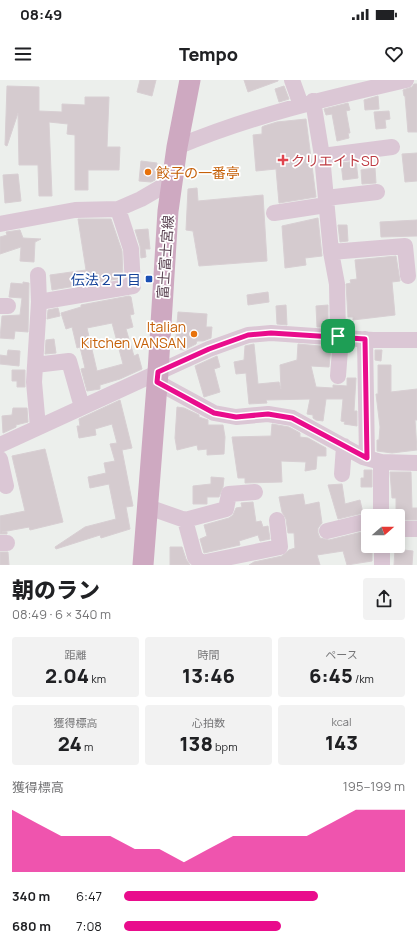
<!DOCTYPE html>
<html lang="ja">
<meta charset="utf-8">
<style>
:root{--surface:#fff;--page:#f2f2f2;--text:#202124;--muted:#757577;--accent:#e90c8c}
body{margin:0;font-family:Manrope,"Noto Sans JP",sans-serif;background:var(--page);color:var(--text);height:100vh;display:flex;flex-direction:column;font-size:15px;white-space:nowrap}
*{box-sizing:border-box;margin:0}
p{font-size:13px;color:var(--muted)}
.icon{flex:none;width:22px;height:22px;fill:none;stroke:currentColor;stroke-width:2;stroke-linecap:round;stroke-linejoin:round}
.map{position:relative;height:485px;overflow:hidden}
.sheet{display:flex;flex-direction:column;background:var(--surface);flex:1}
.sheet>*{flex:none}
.needle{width:26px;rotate:70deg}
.controls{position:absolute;left:361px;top:429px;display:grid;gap:8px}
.controls a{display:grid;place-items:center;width:44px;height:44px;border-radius:4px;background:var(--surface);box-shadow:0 2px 10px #0003;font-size:20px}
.pin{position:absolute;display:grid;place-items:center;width:34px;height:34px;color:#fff;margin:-17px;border-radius:8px;box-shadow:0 2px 6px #0006}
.round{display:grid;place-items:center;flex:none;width:42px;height:42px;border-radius:4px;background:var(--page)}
.headline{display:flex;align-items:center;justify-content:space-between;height:68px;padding:0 12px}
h1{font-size:22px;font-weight:800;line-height:30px}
.stats{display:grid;grid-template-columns:repeat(3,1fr);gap:6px;height:68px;padding:4px 12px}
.stats div{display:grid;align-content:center;border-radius:4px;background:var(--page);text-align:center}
.stats b{font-size:20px;font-weight:800}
.stats small{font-size:11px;font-weight:400}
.stats p{font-size:11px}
.chart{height:112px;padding:8px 12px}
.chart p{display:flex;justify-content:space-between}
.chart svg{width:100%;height:72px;margin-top:4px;fill:var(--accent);opacity:.7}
ul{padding:0 12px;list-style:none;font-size:13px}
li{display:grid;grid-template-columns:64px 48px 1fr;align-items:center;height:30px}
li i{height:10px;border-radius:5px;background:var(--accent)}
.status{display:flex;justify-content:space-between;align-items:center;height:28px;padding:0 20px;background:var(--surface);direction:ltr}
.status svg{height:11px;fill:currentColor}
header{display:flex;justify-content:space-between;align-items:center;height:52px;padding:0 12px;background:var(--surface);font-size:18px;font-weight:800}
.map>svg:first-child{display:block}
</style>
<div class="status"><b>08:49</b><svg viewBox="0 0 49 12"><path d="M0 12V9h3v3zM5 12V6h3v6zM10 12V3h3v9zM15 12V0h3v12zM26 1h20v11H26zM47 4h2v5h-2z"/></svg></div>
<header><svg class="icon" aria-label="menu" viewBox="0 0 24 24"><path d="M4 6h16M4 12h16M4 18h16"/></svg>Tempo<svg class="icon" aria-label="heart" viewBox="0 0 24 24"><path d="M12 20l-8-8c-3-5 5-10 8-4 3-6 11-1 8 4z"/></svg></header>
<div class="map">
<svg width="417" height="485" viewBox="0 0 417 485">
<rect width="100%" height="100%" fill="#ecefec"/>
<!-- building -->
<path fill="#d5cbcf" stroke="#d8cfd3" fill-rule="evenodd" d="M140,0H156L152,16L137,12Z
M244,0H278V1L248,12Z
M414,4H417V52H408L405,16H404L403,10L412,7Z
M7,6L39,7V31L62,32V24L85,25V17H109L107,67H120L119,90H88V110H75V55L67,54L68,44L49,42L52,116H39L38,85H19L18,33L7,66L5,65Z
M284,6L289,19L279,22L275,9Z
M378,16L379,29L365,30L364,20Z
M348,23L350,30L346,31L350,53H348L349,58L337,61L332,34L326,35L324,29Z
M389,31L390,39L385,40L386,48L376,49L374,32Z
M306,39L316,117L279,123L276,89L256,91L253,55L262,54V47L264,46L277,42Z
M417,73V101L405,102L402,74Z
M141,81L157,83L155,100L151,102L139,101Z
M356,81L358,98L343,100L341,83Z
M375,88L376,103L362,104L361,90Z
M18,94L21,121L5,123L3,95Z
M197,108L198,121L263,115L267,181L199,186L193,151L186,150L188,109Z
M318,138L322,176L305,178L306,185L285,188L282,146Z
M78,139H111L122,171L123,198L52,210L50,195L86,190Z
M417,140V156L381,157L380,142Z
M338,145H347L348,161L340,162Z
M148,149L150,169H145L146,177L141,178L140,166L135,150Z
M20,150L23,158L41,159L35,162L34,182L20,181L21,167L0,174V157L7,155L6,152Z
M396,176L400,201L392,202L395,235L353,240V237H348L346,204L351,203L350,200L357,199L355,180Z
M23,202L29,203L28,252L15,251L14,259L0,258L2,236L20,235L22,218L9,217L11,203L23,204Z
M268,212L269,222L248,225L247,215Z
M129,216L131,217L134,234L130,235L133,247L126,249L134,276L138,274L142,289L120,299L100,305V309L87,311L81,289L85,288L80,267L77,268L72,247L66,249L61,233L81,227V225ZM112,243L123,284L97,291L87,248Z
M286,225L287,245L277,244L276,226Z
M328,225V247H317L316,226Z
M58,228L60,236L47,239L48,230Z
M178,232L207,234L206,247H212L211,258L203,261H197L196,264L184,270L175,269Z
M54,259L56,273L45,274L46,260Z
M254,264L258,304L279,302L281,309L280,285L297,280L298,264L331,267L329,287L311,286L316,307L333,308V305L347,306V298H356L354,331H357V346L344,344L345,342L341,341L343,319H326L323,341L316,340L313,338V335L307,334L310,319L266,320L267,323L249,324L246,293L236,294L234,282L244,280L245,266Z
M8,270L20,271L19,286L0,284V275L7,276Z
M375,270H382L381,281L375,280Z
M217,276L220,287L214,289L220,312L204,317L195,286Z
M378,285H391V312L417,309V340H415L417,370L392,373L377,371V360H379L380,347L376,314H378Z
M12,290H25V307H17V301H12Z
M120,320L132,368L122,370L133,426L126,427L130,449L101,458L100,455L56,469L55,467L85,447L116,439L109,404L90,408L88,397L106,393L104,383L115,381L110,364L117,363L112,344L95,349L96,355L79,358L77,346H80L79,339Z
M177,327L184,328L199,335V337L208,340V345H223L225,357L224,374L207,375V369L198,370L197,365L177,370L175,358Z
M13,328H27L28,342L16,345V347L3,353L2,336L12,335Z
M272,344L289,347L300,353V357L308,358L326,368V376H317L316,389L305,391L306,382L281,381L282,402L245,403V398H238L232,357L271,356Z
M45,369L63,442L30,450L29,447L2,452H7V454H0V436L25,431L12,376Z
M364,390H372V407H361V398H364Z
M390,392H411L412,428H417V440H398V436H396V418H392Z
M211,397L224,398L223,407L219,417H207V424H193V406L211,404Z
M342,404L345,424L360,420L363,433L338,439L328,405Z
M303,414L305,425L319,422L322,443L318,448V453L320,458L329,460L366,451L368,466L372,467V481L347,485L343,471L317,475L320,485H249L254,482L282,476L289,470L295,468L294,453H288L286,439L282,432L279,417Z
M253,422L256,442L261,441L263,447L268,446L270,459L260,461L258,455L239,461L240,465L204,473L200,459L207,456L204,445L229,438L233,435L236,428L242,427L241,423Z
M170,467H182L186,479L190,485H170Z
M395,469L413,471L412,485H394Z
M0,472H8L9,485H0Z"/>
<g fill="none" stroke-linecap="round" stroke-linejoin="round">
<!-- minor -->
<path stroke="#dbc7d5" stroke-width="16" d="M292,0L301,25
M313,21L322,76L331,172L337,204L338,256
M177,67C250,36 328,18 406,0
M322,76L392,67
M326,118L377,112
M274,133L326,125
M0,144L75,130L118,129L141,119L172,101
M331,172L405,166L408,196
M38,195L39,222
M0,226H8
M365,259L367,378
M35,285L69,281L82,327
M338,296L341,257
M157,302L214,333L236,337L268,334L292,338L363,377L381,382L417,383
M38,347L34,302L39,222L133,206L131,169L118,129
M0,365L209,269L248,255L271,253L373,260H417
M0,379L6,406
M381,382V436
M342,394L344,366
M148,427L185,440L226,429L229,414L255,412
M185,440L195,477L201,483L280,467L277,440
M398,449H417
M327,451L368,441
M0,463H7
M382,466V485"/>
<!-- major -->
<path stroke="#cea9c1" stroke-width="21" d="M143,485L158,292L168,131L177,67L190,0"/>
</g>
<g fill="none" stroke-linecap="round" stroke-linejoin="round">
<defs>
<path id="route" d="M271,253L365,259L367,378L292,338L268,334L236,337L214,333L157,302L158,292L209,269L248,255Z"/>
</defs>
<!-- route casing -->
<use href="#route" stroke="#fff" stroke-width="8"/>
<!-- route -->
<use href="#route" stroke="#e90c8c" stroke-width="5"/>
</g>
<!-- markers -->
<path fill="#e0444e" stroke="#fff" stroke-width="1.5" d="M281 74h4v4h4v4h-4v4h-4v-4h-4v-4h4z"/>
<g fill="#e8710a" stroke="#fff" stroke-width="1.5">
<circle cx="148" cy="92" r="4"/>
<circle cx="194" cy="254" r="4"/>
</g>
<rect fill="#1a4fb4" stroke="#fff" stroke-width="1.5" x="145" y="195" width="8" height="8" rx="2"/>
<g text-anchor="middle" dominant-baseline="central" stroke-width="3.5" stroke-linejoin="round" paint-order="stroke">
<!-- health labels -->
<g font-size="14" fill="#be3a42" stroke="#fff" text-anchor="start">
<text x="291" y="80">クリエイトSD</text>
</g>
<!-- food labels -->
<g font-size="14" fill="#c56008" stroke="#fff" text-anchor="start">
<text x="156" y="92">餃子の一番亭</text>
<text x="186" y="246" text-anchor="end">Italian<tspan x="186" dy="16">Kitchen VANSAN</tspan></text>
</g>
<!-- street labels -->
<g font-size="14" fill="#5b4353" stroke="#fff">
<text transform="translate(165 177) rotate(-86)">富士富士宮線</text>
</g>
<!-- transit labels -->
<g font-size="14" fill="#164399" stroke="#fff" text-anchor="end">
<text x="141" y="199">伝法２丁目</text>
</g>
</g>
</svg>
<div class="controls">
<a><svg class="needle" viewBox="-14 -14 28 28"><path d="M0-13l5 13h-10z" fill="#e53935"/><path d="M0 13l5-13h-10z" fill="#757577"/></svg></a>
</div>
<div class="pin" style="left:338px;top:256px;background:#1e9e55"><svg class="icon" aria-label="arrive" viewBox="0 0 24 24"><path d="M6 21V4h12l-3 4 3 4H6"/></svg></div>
</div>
<section class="sheet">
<div class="headline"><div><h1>朝のラン</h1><p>08:49 · 6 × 340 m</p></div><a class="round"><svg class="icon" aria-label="share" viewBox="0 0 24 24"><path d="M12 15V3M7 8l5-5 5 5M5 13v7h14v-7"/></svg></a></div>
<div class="stats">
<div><p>距離</p><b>2.04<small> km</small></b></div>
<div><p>時間</p><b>13:46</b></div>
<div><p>ペース</p><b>6:45<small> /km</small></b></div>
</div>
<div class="stats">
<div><p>獲得標高</p><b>24<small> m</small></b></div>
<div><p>心拍数</p><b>138<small> bpm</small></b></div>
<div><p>kcal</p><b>143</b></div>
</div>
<div class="chart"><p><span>獲得標高</span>195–199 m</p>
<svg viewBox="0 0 160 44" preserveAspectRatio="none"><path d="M0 44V6L10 14L20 22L30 22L40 22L50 30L60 30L70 38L80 30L90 22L100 22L110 22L120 22L130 14L140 6L150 6L160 6V44z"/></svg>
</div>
<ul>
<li><b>340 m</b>6:47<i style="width:69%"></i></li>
<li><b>680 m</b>7:08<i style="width:56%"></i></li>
</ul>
</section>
